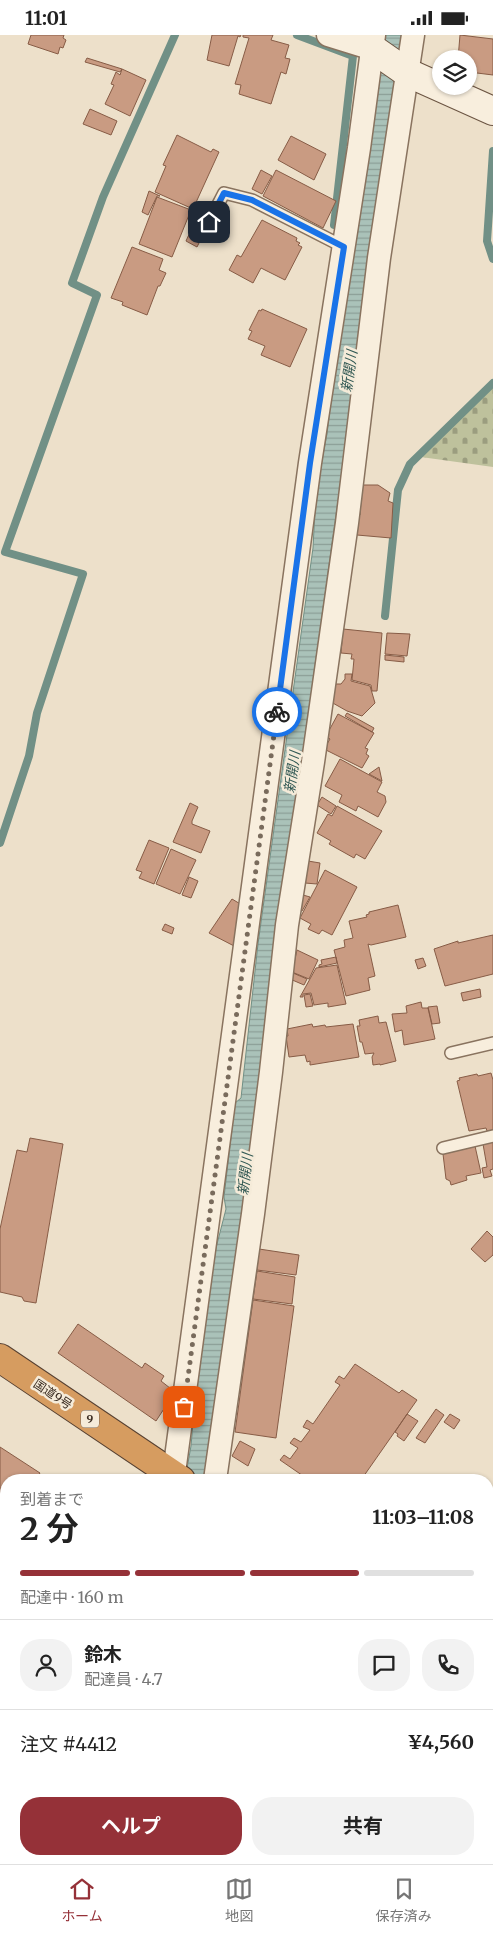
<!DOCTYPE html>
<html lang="ja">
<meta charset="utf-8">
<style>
:root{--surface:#fff;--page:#f2f2f2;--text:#222;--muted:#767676;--line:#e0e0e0;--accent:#953138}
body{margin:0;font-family:Merriweather,"Noto Sans JP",serif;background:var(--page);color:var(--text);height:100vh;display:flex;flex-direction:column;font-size:19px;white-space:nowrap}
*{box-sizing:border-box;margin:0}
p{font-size:16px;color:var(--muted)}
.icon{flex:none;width:28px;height:28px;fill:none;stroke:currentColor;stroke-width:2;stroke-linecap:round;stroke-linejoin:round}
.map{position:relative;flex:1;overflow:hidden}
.sheet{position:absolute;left:0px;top:1439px;width:494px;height:391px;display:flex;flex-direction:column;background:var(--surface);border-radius:20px 20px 0 0;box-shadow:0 1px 4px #0004}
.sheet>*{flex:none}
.fabs{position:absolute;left:432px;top:15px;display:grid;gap:10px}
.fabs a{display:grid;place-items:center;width:45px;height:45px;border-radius:50%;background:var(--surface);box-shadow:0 1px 4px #0004;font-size:25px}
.pin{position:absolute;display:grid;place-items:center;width:42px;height:42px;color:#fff;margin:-21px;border-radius:10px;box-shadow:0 2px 8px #0006}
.courier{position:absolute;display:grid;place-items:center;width:50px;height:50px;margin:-25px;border:4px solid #1a73e8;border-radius:50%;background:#fff;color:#222;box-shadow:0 1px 6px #0007}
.headline em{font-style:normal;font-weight:700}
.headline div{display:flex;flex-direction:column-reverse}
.headline{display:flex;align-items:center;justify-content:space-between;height:85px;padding:0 20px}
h1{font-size:32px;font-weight:700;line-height:38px}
.bar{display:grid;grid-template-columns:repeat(4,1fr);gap:8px 5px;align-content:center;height:60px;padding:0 20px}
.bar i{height:6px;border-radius:4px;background:var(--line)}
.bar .current{background:var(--accent)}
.bar p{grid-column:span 4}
.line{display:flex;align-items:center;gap:12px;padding:0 20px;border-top:1px solid var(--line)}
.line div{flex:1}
.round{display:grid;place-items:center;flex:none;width:52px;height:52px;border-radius:20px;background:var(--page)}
.primary-button{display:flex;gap:10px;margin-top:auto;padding:10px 20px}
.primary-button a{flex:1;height:58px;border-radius:20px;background:var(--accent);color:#fff;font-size:20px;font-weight:700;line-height:58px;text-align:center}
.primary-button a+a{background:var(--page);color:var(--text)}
.status{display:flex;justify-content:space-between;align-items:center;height:35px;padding:0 25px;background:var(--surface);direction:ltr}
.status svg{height:14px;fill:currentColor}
.menu{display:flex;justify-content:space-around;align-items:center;height:70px;border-top:1px solid var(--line);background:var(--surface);font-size:14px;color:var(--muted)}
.menu a{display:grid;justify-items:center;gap:2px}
.menu .current{color:var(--accent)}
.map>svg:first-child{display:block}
</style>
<div class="status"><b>11:01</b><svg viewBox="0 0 49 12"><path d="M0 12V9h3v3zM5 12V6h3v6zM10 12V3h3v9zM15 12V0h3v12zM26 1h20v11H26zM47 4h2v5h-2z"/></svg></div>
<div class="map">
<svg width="493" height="1829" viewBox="0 0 493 1829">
<defs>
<pattern id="cemetery-stones" width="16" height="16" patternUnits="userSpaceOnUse" patternTransform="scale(1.25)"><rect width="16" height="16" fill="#bec19c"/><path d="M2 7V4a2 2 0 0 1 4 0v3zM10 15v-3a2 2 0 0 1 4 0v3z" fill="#9b9d7f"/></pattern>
<pattern id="water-rules" width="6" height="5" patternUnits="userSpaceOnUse" patternTransform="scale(1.25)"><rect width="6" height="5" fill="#aac2b9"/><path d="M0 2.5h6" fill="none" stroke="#8b9e96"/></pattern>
</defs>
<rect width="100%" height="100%" fill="#ede0ca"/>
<path fill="url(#cemetery-stones)" d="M493,351v81l-72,-10z"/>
<path fill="url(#water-rules)" stroke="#719086" d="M385,0h18l-127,910 -15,113 3,17 -57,405h-22l6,-34 7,-80 18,-118 10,-39 -2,-12 11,-94 6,-5 17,-154 55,-396 3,-57 11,-57 10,-85z"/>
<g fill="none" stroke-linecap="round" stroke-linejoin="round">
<path stroke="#719086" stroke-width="8" d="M297,0l56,21 -19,169
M493,116l-6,90 6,18
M385,581l13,-126 12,-26 83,-81
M0,808l29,-87 8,-43 46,-139 -78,-22 92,-257 -25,-12 31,-86 72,-162"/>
<path stroke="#aac2b9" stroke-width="46" d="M0,1809l6,7"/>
</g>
<path fill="#c99b82" stroke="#875c46" d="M31,0h33l-1,3 3,2 -3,8 -3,-1 -2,7 -30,-10z
M212,0h29l-1,2 -2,-1 -9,30 -22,-6z
M243,0h30l-2,5 18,5 -4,13 5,1 -4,15 -5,-2 -10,32 -32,-10 2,-9 -6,-1 14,-46 -6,-1z
M460,0l33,4v36l-24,-3v-13h-11z
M87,23l35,11 -2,3 -35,-10z
M122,34l24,11 -16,36 -25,-12 9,-19 -3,-1 5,-12 4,3z
M90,74l27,12 -6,14 -28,-11z
M177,100l34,17 2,-3 6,3 -26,57 -38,-17 11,-26 -3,-1z
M291,101l35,18 -12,26 -36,-20z
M261,135l11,6 -10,18 -10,-5z
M276,135l60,31 -13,27 -60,-32z
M149,156l11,5h-3l-9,19 -6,-3z
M157,162l34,13 -19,47 -33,-13z
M196,184l12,6 -11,22 -11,-6z
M262,185l35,18 -1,3 4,2 -2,2 4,2 -17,33 -24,-12 -8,15 -24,-13 8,-15 4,2z
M132,212l31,12 -4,11 7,3 -6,13h-2l-11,29 -25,-10 1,-3 -12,-4z
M262,274l45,20 -17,38 -29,-12 4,-9 -17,-7 4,-8 -3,-1 10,-20 2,1z
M362,450h16l12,8 -2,8 5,2 -2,35 -34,-3 2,-21 1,1z
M343,594l39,4 -5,58h-5l-1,-6 -19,-5 2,-21h-3l1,-5 -11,-1z
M387,598l23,1 -3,22 -22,-2z
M385,620l19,2v5l-19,-2z
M345,639h7l-1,7 19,5 5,17 -13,13 -15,-5 -16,-9 4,-18h6l4,-5z
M347,678l27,15 -2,4 -27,-16z
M338,679l36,19 -9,15 3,1 -2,5 3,2 -7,12 -38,-19 6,-10 -4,-3z
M340,724l42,23 -5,10 8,4 1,6 -8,15 -20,-11 -2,5 -17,-9 3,-7 -17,-9z
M379,732l3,14 -13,-7z
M322,762l14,9 -5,8 -14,-9z
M190,768l8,4 -6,14v3l18,7 -9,22 -28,-11z
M337,771l45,25 -17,28 -9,-5 -2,4 -25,-14 2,-3 -14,-8 11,-19 4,2z
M149,805l20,8 -15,36 -15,-6 3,-6 -6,-2z
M171,814l25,11 -16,34 -24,-10z
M308,826l12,2 -3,21 -12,-1z
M325,835l32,17 -25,48 -10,-5 -3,4 -11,-5 3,-5 -11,-6z
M189,842l9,4 -7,17 -9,-3z
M303,860l7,2 -8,14h-1z
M232,864l10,6 -6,42 -27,-14z
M398,870l8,32 -35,8 -3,-1 7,32 -7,2 2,12 -24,6 -12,-46 11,-3 -1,-7 9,-2 -4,-17 18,-4 -1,-2 3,-1v-2z
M165,889l9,4 -2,6 -10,-4z
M493,900v39l-48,12 -11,-37 24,-8v2z
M297,915l21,10 -9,19 -17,-7z
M336,922l1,6 -18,4v-2l3,-1 -1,-4z
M423,923l3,8 -8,3 -3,-9z
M337,930l9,39 -18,3v-4l-14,2 -3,-12 -8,1v3h-3l16,-29z
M293,938l14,6 -3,6 -14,-6z
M480,954l1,8 -18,4 -2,-8z
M310,959l3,12 -7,1 -2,-12z
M421,967l1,6h6l7,31 -31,6 -2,-15 -7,2 -3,-18 15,-1 -1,-7z
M437,971l3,17 -8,1 -4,-17z
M378,981l1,7 7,-1 10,39 -16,4v-1l-7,1 -1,-8 2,-4 -9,1 -3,-12h-2l-3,-16h3l-1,-6z
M312,989l1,3 12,-2 1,2 27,-3 6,33 -49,8v-4l-3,1 -2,-7 -16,2 -3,-21h2l-1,-7z
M491,1038l2,7v50l-6,1 -1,-3 -17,3 -12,-50 3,-1 -1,-2 18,-4 1,2z
M30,1103l33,6 -27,159 -12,-2 -2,-4 -22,-5v-63l17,-79 10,2z
M493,1106v28l-3,1 2,6 -8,2 -2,-10 5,-1 -4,-23z
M475,1111l6,27 -15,3 1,4 -16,5 -1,-4 -4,-2 -3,-25z
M487,1196l6,6v18l-8,7 -14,-13z
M259,1214l40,6 -3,20 -39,-5z
M257,1236l38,6 -3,27 -39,-5z
M253,1265l41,6 -18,132 -41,-6z
M78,1289l64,44 3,-5 19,13 -3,5 14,11 -19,29 -98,-68z
M355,1329l44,29 3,-3 15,10 -56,80h-52l-29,-20 4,-5 6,4 8,-11 -8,-5 4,-5 7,4 9,-12 -7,-3 4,-7 6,4 27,-39 -5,-3 4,-6 5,3z
M436,1374l8,6 -19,28 -9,-5z
M407,1379l11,7 -14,20 -7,-5 1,-2 -3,-2z
M450,1379l10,6 -6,9 -10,-7z
M240,1406l15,8 -7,17 -16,-10z
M0,1412l40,26 -5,7h-29v42l-2,4 2,2v21l-6,-3z
M488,1548l5,4v9l-3,4 3,2 -5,9z
M82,1824h28l-1,5h-17l-2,-2 -3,2z
M188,1824h48l6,5h-58z"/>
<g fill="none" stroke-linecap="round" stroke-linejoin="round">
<defs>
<path id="lane" d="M209,187l15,-29 28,7 92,47
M451,1018l42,-10
M443,1113l50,-12"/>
<path id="street" d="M328,0l45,14
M173,1445l137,-1017 49,-315 15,-113
M215,1445l38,-266 18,-142 16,-147 26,-163 34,-239 32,-265 34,-223
M488,1501l5,-1
M0,1773l6,5
M54,1824l5,5
M123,1829l1,-5
M153,1829l1,-5"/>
<path id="secondary" d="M373,14l33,23 87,39"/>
<path id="highway" d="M0,1323l181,122
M488,1653l5,4"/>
</defs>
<use href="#lane" stroke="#89735f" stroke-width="14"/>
<use href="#street" stroke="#89735f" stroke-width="25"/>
<use href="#secondary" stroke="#6b5442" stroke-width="30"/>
<use href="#highway" stroke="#574132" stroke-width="30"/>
<use href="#lane" stroke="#f8eedd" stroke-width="11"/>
<use href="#street" stroke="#f8eedd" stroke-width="22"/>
<use href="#secondary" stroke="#f8eedd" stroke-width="28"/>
<use href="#highway" stroke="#d69c60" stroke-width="28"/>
</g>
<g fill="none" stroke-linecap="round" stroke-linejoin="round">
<path stroke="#796b5c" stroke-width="5" stroke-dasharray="0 9" d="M184,1372l93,-695"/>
<path stroke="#1a73e8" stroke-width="6" d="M209,187l15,-29 28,7 92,47 -34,216 -33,249"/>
</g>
<g text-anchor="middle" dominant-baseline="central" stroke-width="5" stroke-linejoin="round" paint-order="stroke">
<rect fill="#f5ebd9" stroke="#726558" stroke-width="1" x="81" y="1375.5" width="18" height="17" rx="4"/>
<g font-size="11" font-weight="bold" fill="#3a2c21">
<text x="90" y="1384">9</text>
</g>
<g font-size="12" fill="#3a2c21" stroke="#f5ebd9">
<text transform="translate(53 1359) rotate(34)">国道9号</text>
</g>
<g font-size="14" font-style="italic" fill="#325954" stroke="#f5ebd9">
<text transform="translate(349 336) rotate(-82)">新開川</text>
<text transform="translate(292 737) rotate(-82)">新開川</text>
<text transform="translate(245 1139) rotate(-83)">新開川</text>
</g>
</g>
</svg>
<div class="fabs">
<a><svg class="icon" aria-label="layers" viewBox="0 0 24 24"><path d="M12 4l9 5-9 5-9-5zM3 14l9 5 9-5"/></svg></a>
</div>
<div class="pin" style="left:184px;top:1372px;background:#ea580c"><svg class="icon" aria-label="bag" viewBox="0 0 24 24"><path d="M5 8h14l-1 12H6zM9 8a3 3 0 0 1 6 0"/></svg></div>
<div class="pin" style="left:209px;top:187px;background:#1f2937"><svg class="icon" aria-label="home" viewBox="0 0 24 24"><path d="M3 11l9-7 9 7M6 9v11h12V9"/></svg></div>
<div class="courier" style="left:277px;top:677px"><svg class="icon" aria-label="bike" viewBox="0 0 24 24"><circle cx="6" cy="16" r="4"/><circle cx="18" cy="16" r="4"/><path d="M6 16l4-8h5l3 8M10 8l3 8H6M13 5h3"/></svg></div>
<section class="sheet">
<div class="headline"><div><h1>2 分</h1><p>到着まで</p></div><em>11:03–11:08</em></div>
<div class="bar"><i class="current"></i><i class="current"></i><i class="current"></i><i></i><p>配達中 · 160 m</p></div>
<div class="line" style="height:90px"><a class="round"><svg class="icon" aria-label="person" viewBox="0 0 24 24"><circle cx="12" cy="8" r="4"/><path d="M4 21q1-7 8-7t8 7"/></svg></a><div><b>鈴木</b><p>配達員 · 4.7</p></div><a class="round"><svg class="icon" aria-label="chat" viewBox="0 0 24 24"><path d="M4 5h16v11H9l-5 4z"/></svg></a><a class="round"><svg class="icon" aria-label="phone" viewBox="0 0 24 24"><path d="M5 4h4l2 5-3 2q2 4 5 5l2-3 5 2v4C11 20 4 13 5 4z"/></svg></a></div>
<div class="line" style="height:65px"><div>注文 #4412</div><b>¥4,560</b></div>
<div class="primary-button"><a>ヘルプ</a><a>共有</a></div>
</section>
</div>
<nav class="menu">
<a class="current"><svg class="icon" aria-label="home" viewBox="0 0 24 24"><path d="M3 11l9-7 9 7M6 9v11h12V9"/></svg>ホーム</a>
<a><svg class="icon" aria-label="map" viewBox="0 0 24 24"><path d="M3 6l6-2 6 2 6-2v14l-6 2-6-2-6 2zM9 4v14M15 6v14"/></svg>地図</a>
<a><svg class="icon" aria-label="saved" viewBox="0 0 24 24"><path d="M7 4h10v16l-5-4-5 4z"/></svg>保存済み</a>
</nav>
